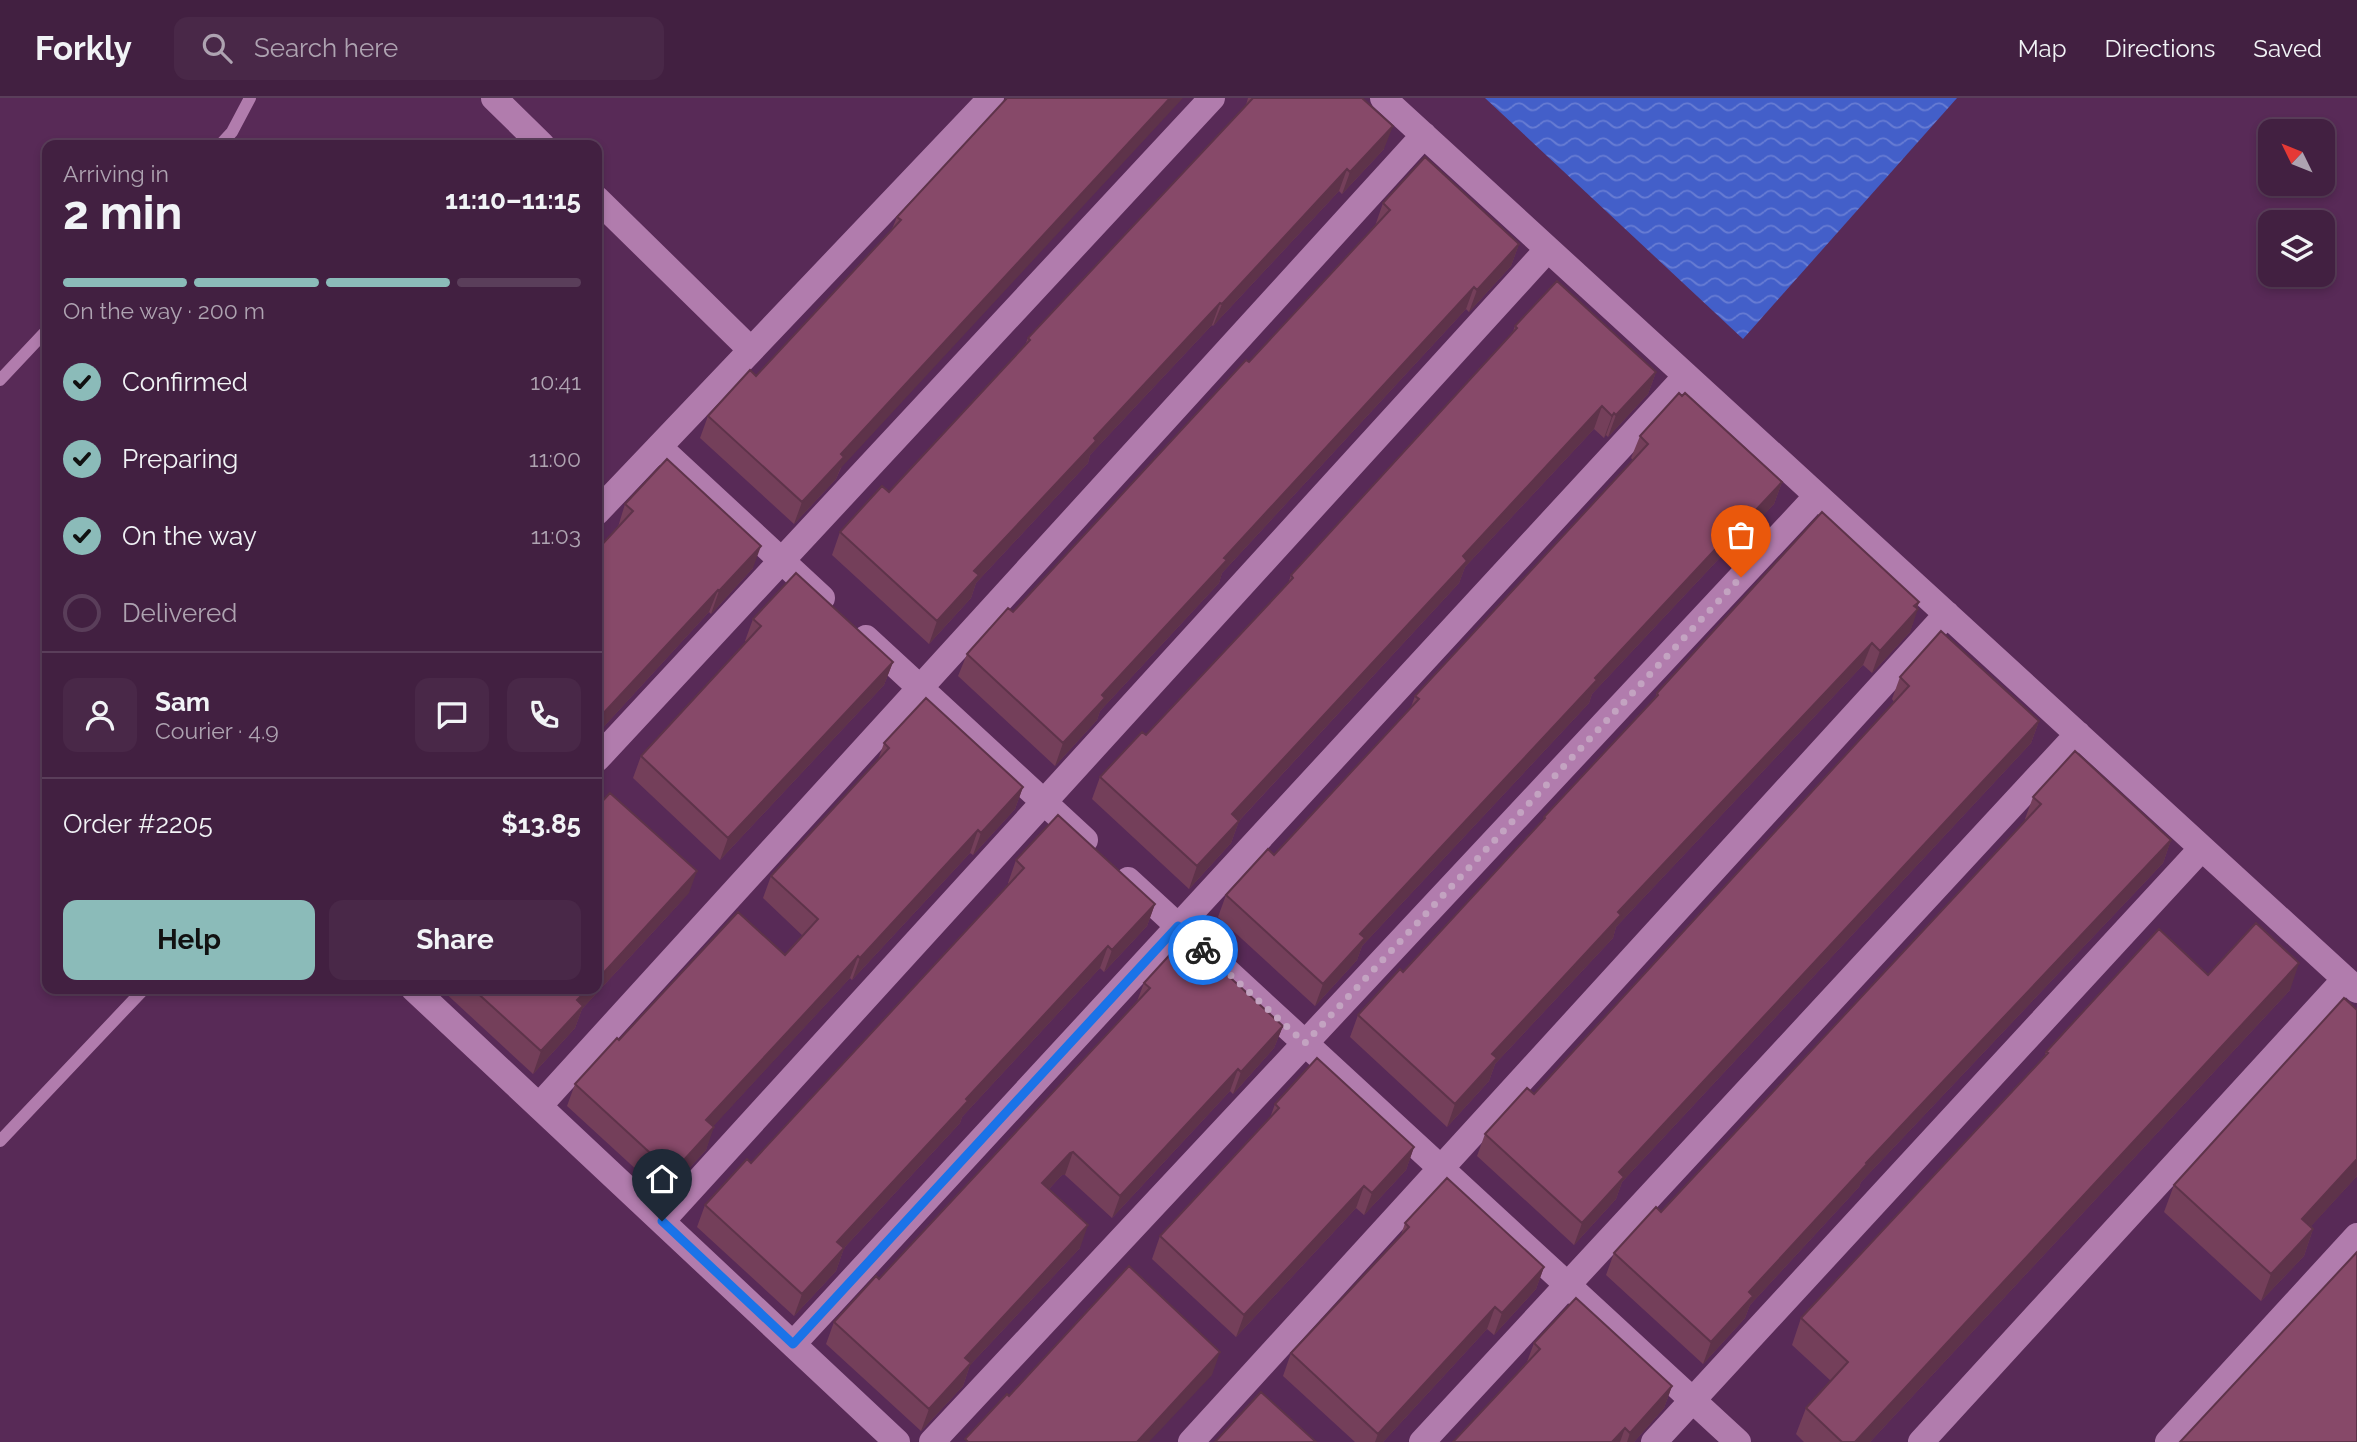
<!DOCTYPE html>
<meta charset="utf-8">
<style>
:root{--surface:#422041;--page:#492848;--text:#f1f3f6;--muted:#aea3b1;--line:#5a3e5a;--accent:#8bbbb9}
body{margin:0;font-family:Raleway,sans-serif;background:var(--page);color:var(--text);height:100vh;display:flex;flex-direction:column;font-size:26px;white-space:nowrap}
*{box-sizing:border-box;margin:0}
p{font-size:23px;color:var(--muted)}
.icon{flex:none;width:38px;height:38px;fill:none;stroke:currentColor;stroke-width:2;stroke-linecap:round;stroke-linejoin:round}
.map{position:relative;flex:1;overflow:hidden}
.panel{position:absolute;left:42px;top:42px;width:560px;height:854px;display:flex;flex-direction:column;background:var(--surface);border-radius:14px;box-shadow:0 4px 10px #0003,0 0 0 2px var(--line)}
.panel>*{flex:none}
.needle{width:46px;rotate:313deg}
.tools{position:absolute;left:2258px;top:21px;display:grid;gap:14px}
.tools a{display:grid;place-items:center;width:77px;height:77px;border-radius:14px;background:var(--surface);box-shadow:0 4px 10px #0003,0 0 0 2px var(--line);font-size:35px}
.pin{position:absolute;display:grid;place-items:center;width:60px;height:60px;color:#fff;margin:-72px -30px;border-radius:50% 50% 50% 0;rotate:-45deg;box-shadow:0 0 7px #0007}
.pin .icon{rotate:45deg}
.courier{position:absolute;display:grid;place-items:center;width:70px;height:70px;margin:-35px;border:5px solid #1a73e8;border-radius:50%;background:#fff;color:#222;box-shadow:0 2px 9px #0007}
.summary em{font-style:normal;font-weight:700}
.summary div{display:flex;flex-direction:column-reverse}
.summary{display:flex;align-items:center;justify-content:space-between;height:119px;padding:0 21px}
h1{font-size:46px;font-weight:700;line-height:52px}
.bar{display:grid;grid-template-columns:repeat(4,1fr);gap:10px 7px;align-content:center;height:84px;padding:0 21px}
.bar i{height:9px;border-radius:5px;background:var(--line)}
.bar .active{background:var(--accent)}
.bar p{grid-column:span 4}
.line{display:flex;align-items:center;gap:18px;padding:0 21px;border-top:2px solid var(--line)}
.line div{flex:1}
.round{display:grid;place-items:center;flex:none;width:74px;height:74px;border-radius:14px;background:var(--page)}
ol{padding:0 21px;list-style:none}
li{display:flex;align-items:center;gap:21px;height:77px}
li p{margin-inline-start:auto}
li .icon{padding:7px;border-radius:50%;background:var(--accent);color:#111;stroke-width:4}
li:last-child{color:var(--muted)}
li i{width:38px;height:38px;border:4px solid var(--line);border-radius:50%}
.cta{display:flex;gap:14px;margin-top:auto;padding:14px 21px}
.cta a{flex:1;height:80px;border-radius:14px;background:var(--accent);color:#111;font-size:28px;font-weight:700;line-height:80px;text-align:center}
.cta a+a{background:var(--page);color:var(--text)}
header{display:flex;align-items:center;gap:42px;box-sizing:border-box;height:98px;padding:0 35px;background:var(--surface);border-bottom:2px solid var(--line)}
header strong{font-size:33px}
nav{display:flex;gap:38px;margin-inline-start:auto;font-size:24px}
.search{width:490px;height:63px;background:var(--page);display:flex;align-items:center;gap:18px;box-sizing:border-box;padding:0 24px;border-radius:14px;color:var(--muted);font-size:26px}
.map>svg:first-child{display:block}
</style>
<header>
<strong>Forkly</strong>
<div class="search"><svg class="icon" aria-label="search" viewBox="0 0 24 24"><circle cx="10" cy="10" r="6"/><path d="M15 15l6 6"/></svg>Search here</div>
<nav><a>Map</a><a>Directions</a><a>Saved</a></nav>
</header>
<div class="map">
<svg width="2357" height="1344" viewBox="0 0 2357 1344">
<defs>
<pattern id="water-waves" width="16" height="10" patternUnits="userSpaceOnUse" patternTransform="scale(1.75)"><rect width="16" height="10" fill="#435fc9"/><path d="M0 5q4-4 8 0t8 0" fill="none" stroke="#687dd4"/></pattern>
</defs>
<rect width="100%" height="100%" fill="#582a57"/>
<path fill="url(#water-waves)" d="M1485,0h472l-214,241z"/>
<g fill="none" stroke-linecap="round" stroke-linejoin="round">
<path stroke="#b17cad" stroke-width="12" d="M220,47l12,-13 18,-34
M0,282l47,-50
M0,1043l144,-152"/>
<path stroke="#b17cad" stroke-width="26" d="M494,0l48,47
M1383,0l974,892
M597,101l154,151
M659,349l163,151
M597,414l394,-414
M866,540l219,202
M597,661l615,-661
M1128,782l610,562
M414,891l483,453
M539,1008l885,-971
M662,1123l886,-972
M793,1246l893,-968
M932,1344l885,-946
M1191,1344l756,-828
M1422,1344l656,-708
M1654,1344l548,-594
M1921,1344l424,-463
M2168,1344l189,-206"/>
</g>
<path fill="#743f5a" d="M1007,0l-171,381 -42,45 -94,-86 8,-22 48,-40 136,-147 5,-12z
M1248,0h114l22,51 -42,45 -3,-3 -126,135 -1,-1 -122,130 -2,8 -112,120 -5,15 -42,46 -97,-89 8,-23 49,-40 136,-147 3,-7 218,-233z
M1383,105l136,41 -8,22 -42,46 -3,-3 -244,264 -3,10 -119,128 -3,9 -42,46 -97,-90 9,-22 46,-42 236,-250 126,-136z
M1515,228l141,46 -8,22 -40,43 -2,-2 -2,3 -10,-9 -129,138 -6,16 -220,238 -8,22 -42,46 -97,-90 8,-22 46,-42 142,-151 3,-9 221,-241z
M1640,338l142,46 -8,22 -43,46 -2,-2 -137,146 -3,9 -227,243 -5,14 -42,46 -97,-89 8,-22 48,-40 137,-148 4,-11 218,-236 -2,-2z
M625,406l128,64 -42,46 -2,-2 -112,122v-184l21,-23z
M1919,504l-9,30 -38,41 -9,-8 -247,262 -3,11 -118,126 -6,17 -42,46 -97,-90 8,-22 45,-43 140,-151 1,-4 111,-119 2,-5z
M753,521l140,43 -9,23 -164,175 -87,-82 8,-22 106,-114 -2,-1z
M1900,579l139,44 -8,22 -409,439 -6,17 -42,46 -97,-89 8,-22 49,-40 360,-392 -2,-3z
M884,645l139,44 -8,22 -42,46 -3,-2 -118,127 -2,-2 -137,148 -7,24 -42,45 -97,-89 8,-22 44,-44 166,-85 18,-19 -40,-38 8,-22 107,-116z
M2033,699l138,43 -8,23 -302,319 -2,5 -109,118 -5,13 -42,46 -97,-89 8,-22 47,-41 365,-392 -1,-1z
M1016,762l139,44 -8,22 -43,46 -4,-4 -138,149 -2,6 -116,125 -8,23 -42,45 -97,-89 8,-22 46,-42 258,-279 -1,-1z
M689,795l-107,116 -7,19 -42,46 -92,-85h156z
M2208,877l82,15 -420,452h-66l-8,-8 10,-26 25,-27 -39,-36 9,-27 243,-260 2,-6z
M1144,885l139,43 -9,22 -41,46 -3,-3 -118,127 -47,-43h-3l-13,14 31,59 -110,117 -7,21 -42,45 -95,-87 8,-22 45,-43 257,-275z
M2357,912v166l-46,50 2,3 -9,27 -43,45 -97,-89 10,-27z
M1275,1006l139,43 -8,23 -42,45 -8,-7 -120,129 -84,-78 8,-23 110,-118z
M1405,1125l139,44 -8,22 -42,46 -7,-6 -104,113h-28l-72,-66 8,-23 110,-118z
M1534,1245l138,43 -8,22 -30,34h-181l74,-80z"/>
<path fill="#5e334a" d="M1170,0h13l-343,371 -4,10 -42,45 8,-22 39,-48z
M1393,28l-9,23 -42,45 8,-22z
M1347,71l-8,22 -126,135 9,-22z
M1519,146l-8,22 -42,46 8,-22z
M1474,189l-8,22 -244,264 -3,10 -119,128 -3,9 -42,46 8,-23 39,-48 122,-137z
M1220,205l-8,22 -122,130 -2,8 -112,120 -5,15 -42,46 8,-23 37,-50 120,-133z
M1656,274l-8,22 -40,43 8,-22z
M1602,308l-8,23 -129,138 -6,16 -235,254 8,-23 231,-258z
M1614,315l-8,22 -2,3 8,-22z
M1782,384l-8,22 -43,46 8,-22z
M1737,428l-8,22 -137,146 -3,9 -227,243 -5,14 -42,46 8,-22 37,-50 235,-256z
M761,448l-8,22 -42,46 8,-23z
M718,492l-9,22 -112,122v-11l2,-5z
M1919,504l-4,11 3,-4 -8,23 -38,41 8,-22z
M1872,545l-9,22 -247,262 -3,11 -118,126 -6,17 -42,46 8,-23 37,-50 126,-142z
M893,564l-9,23 -164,175 8,-22z
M2039,623l-8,22 -409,439 -6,17 -42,46 8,-22 37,-51z
M1023,689l-8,22 -42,46 8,-22z
M1239,723l-8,22 -42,46 8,-23z
M978,732l-8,23 -118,127 8,-22z
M2171,742l-8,23 -302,319 -2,5 -109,118 -5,13 -42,46 8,-22 38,-50 117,-129z
M697,773l-8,22 -107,116 -7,19 -42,46 8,-23 36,-51 11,-11h9v-9z
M1155,806l-8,22 -43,46 8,-22z
M1108,848l-8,22 -138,149 -2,6 -116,125 -8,23 -42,45 8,-22 35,-52 129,-143z
M858,858l-8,22 -152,165 8,-23z
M2299,865l-9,27 -420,452h-15z
M1283,928l-9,22 -41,46 8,-22z
M1238,971l-8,22 -118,127 8,-22z
M714,1029l-8,23 -42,45 8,-22z
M1414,1049l-8,23 -42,45 8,-22z
M1073,1054l-8,23h-3l-28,30 8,-22 28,-30z
M2357,1061v17l-64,70 9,-27z
M1364,1088l-8,22 -120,129 8,-22z
M1088,1127l-8,23 -110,117 -7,21 -42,45 8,-22 36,-51z
M2313,1131l-9,27 -43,45 10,-27z
M1544,1169l-8,22 -42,46 8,-22z
M1495,1209l-8,22 -104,113h-8l3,-8z
M1220,1254l-8,23 -63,67h-12z
M1672,1288l-8,22 -30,34h-7l3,-9z
M1625,1330l-5,14h-8z"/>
<path fill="#874969" stroke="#5e334a" stroke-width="2" d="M1007,0h163l-329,356 3,3 -42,45 -94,-86 42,-46 6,6 145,-156 -4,-3z
M1253,0h109l31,28 -43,46 -3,-3 -125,135 -2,-1 -126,135 2,3 -122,130 5,4 -42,46 -97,-89 42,-46 7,6 141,-152 -2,-2z
M1425,59l94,87 -42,46 -3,-3 -250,271 3,2 -125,135 3,3 -42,45 -96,-89 41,-46 5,4 233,-252 3,2 141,-152 -7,-7z
M1557,183l99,91 -40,43 -2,-2 -2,3 -10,-10 -139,150 4,5 -235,253 7,7 -42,45 -97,-89 42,-45 4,3 147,-157 -2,-3 226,-247 -2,-2z
M1679,295l3,3 3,-3 97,89 -43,46 -2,-2 -142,152 2,2 -237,254 5,4 -42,46 -97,-89 42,-46 6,6 145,-156 -4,-3 233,-252 -8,-8z
M667,361l94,87 -42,45 -1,-1 -119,128 -2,-2v-166l36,-39 -8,-7z
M1822,414l97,90 -5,4 4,3 -38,42 -8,-8 -254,269 3,3 -129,139 5,4 -42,46 -97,-89 42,-46 3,3 142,-154 -1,-1 114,-122 -1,-2z
M796,475l97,89 -165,176 -87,-82 120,-130 -8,-7z
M1941,533l98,90 -420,451 5,5 -42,46 -97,-89 42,-46 7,6 375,-408 -9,-9z
M926,600l97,89 -42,46 -3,-3 -118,128 -2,-2 -152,164 8,7 -42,46 -97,-89 42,-46 2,2 119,-128 47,43 33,-36 -47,-43 118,-128 -5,-5z
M2075,653l96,89 -305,323 1,1 -118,128 4,4 -42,46 -97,-89 42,-46 5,5 380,-408 -8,-7z
M610,695l87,78 -100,109v-173z
M1058,717l97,89 -43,46 -4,-4 -142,153 2,2 -131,141 7,6 -42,46 -97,-89 42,-46 4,4 273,-295 -8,-8z
M2256,825l43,40 -444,479h-13l-36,-34 42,-46 -47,-44 247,-265 -2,-1 113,-123 49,46z
M1186,839l97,89 -42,46 -3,-3 -118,127 -47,-44 -3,1 -28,30 46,42 -123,133 6,5 -42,46 -95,-87 42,-46 3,3 271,-291 -6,-5z
M473,891h115l-11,11 6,6 -42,45z
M2344,900l13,12v149l-55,60 11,10 -42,45 -97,-89z
M1317,960l97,89 -42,46 -8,-7 -120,129 -84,-79 119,-128 -4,-4z
M1447,1080l97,89 -42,46 -7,-6 -117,127 -87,-81 118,-126 -4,-4z
M2357,1154v190h-177z
M1129,1168l91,86 -83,90h-169l-3,-3 42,-45 2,2z
M1576,1200l96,88 -42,47 -5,-5 -13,14h-159l87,-93 -6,-6z
M1261,1294l55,50h-101z"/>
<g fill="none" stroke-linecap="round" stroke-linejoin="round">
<path stroke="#c3a3c1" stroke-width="7" stroke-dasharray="0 12.6" d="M1203,852l102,93 436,-466"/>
<path stroke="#1a73e8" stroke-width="9" d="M662,1123l131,123 385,-418 25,24"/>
</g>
</svg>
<div class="tools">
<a><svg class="needle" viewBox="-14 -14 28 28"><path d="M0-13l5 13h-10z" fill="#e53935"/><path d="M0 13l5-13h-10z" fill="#aea3b1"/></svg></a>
<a><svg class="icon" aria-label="layers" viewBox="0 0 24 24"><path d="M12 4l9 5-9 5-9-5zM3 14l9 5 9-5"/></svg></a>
</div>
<div class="pin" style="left:1741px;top:479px;background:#ea580c"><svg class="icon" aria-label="bag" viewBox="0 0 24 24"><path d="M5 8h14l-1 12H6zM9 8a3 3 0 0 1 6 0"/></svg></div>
<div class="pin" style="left:662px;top:1123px;background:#1f2937"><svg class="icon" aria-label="home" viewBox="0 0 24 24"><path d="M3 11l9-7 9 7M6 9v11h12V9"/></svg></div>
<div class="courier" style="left:1203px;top:852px"><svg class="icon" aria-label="bike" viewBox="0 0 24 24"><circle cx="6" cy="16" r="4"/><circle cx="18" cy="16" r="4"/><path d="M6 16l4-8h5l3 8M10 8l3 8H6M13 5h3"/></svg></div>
<section class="panel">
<div class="summary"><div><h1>2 min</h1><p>Arriving in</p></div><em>11:10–11:15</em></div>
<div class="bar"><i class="active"></i><i class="active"></i><i class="active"></i><i></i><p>On the way · 200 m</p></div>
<ol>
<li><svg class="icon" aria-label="check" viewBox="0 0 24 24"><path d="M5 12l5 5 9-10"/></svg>Confirmed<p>10:41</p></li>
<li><svg class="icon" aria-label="check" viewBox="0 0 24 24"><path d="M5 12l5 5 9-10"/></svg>Preparing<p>11:00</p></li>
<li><svg class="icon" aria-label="check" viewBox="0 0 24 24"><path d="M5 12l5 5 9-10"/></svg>On the way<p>11:03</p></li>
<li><i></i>Delivered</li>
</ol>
<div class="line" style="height:126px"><a class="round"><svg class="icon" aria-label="person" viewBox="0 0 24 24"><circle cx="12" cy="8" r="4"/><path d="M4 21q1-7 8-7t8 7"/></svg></a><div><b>Sam</b><p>Courier · 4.9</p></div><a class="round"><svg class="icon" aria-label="chat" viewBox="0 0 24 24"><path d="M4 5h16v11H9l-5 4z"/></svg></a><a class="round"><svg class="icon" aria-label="phone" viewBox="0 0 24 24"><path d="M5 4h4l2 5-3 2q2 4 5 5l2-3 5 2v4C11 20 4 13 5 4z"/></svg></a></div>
<div class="line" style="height:91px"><div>Order #2205</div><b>$13.85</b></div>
<div class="cta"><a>Help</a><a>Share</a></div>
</section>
</div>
